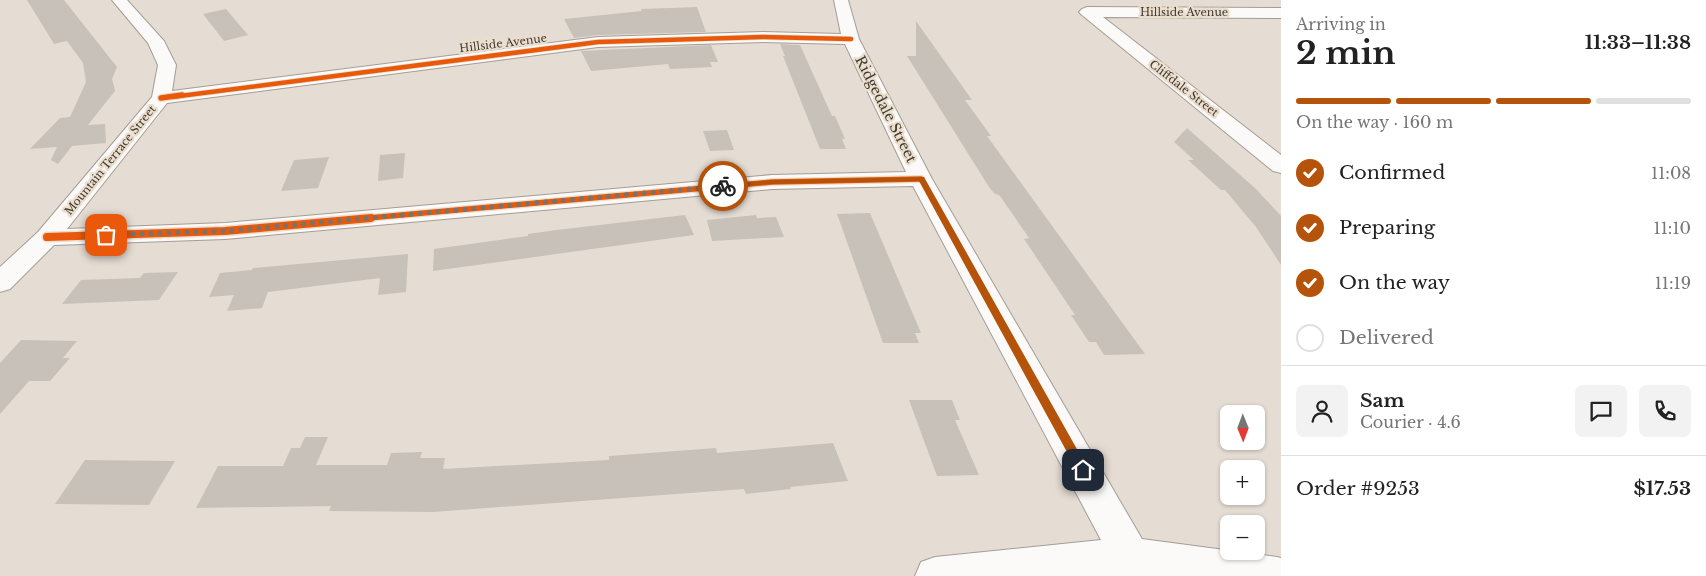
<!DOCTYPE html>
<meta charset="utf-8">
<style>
:root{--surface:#fff;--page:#f2f2f2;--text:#222;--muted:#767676;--line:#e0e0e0;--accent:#b45309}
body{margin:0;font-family:"Libre Baskerville",serif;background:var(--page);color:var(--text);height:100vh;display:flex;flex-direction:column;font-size:19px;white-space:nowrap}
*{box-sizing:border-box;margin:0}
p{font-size:16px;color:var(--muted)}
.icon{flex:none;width:28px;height:28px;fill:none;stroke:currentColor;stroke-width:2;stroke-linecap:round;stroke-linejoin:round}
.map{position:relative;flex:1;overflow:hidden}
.panel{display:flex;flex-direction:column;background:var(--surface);width:425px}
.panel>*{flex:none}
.needle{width:32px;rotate:179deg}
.buttons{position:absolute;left:1220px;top:405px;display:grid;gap:10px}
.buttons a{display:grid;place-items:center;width:45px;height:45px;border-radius:8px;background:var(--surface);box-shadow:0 1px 4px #0004;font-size:25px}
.pin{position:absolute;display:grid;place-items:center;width:42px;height:42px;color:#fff;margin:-21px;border-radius:10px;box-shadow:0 2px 8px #0006}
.courier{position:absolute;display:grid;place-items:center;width:50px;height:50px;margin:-25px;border:4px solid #b45309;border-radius:50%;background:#fff;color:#222;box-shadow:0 1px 6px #0007}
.overview em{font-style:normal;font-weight:700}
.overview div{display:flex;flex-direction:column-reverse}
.overview{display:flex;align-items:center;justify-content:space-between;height:85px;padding:0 15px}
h1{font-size:32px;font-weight:700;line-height:38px}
.bar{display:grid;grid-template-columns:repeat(4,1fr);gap:8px 5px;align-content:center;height:60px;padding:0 15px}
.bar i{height:6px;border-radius:4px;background:var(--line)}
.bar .on{background:var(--accent)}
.bar p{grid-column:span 4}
.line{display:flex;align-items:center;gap:12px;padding:0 15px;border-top:1px solid var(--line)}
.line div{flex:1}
.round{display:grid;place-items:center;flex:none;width:52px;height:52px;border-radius:8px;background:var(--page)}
ol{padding:0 15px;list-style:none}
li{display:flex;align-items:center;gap:15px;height:55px}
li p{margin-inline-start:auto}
li .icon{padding:5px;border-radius:50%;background:var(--accent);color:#fff;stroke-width:4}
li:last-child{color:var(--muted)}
li i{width:28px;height:28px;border:2px solid var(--line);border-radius:50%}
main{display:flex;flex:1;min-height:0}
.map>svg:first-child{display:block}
</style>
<main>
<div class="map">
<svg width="1281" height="576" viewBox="0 0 1281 576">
<rect width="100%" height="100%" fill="#e5ddd4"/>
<path fill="#c7c1ba" d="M27,0h37l53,67 -5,12 3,12 -27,34 17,-1 1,19 -34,3 -14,18 -7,-4 6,-13 -27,2 30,-31 10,-1 16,-35 -3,-19 -16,-22 -13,3z
M697,7l9,25 -108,3 -24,3 -10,-19 78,-8 -1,-2z
M226,9l22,26 -24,6 -21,-27z
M916,21l56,79h-7l26,36h-4l158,218 -41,1 -8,-13h-7l-18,-27h4l-51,-76 5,-1 -29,-42 -6,-3 -5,-6 -82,-131h9z
M780,44l20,1 32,71h3l10,23h-3l4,10h-26l-37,-93h2z
M711,45l7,17h-8l2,5 -42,2 -2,-5 -77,7 -10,-20z
M1187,128l69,61 25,27v49l-25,-38 -31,-37h-4l-33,-30h6l-20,-18z
M727,130l7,20 -24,1 -7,-20z
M405,153l-2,25 -25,3 2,-26z
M329,157l-11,31 -37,3 13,-31z
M870,213l51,120h-6l4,10h-36l-46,-129z
M685,215l9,20 -261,36 1,-22 94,-13v-2l28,-4z
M756,215l1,3 19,-1 8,20 -72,4 -5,-21z
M408,254l-2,38 -28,3 2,-17 -112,14 -6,16 -35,3 7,-16 -25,2 11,-24 32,-3 1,-2z
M178,272l-19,28 -97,4 19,-24 59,-2 4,-5z
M21,340l56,1 -14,17h7l-20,23h-21l-29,33v-51z
M909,400h43l8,20h-5l24,55 -42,1z
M305,437h23l-12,28h71l4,-12 31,-1 -2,6h25l-2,11 166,-9v-4l107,-8 1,5 116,-10 15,38 -58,6 1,2 -45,5 -2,-5 -311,23 -104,-1 2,-5 -135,2 22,-42h65l8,-18h9z
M85,460l90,1 -26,44 -94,-1z"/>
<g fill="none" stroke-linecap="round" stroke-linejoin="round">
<defs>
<path id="minor" d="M112,0h15l37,41 12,24 -4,26 426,-54 165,-5 78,2 -7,-34h14l11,39 73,140 210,360 135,18 4,1v18h-366l6,-14 14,-5 166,-17 -188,-354 -141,3 -547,50 -171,6 -44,44 -10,3v-25l38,-35 114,-135 6,-32 -10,-22zM763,42l82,2 61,128 -134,3 -547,48 -158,6 100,-126 431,-56z
M1087,7l194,1v10l-178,-1 178,138v18l-8,-2 -191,-156 -3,-3 3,-3z"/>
</defs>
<use href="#minor" stroke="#a39d96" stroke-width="2"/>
<use href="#minor" fill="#fbfaf9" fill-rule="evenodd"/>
<defs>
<path id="cycleway-far2" d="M172,97l426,-55 165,-5 88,2"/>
<path id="cycleway-far1" d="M161,98l21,-3
M357,219l415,-37 149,-3"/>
<path id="cycleway" d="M47,237l178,-6 146,-13"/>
</defs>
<use href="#cycleway-far2" stroke="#ecdecd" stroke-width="6"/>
<use href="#cycleway-far1" stroke="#ecdecd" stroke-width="8"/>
<use href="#cycleway" stroke="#ecdecd" stroke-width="11"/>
<use href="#cycleway-far2" stroke="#e8590c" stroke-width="4.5"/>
<use href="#cycleway-far1" stroke="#e8590c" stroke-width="5.5"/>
<use href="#cycleway" stroke="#e8590c" stroke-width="8"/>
</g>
<path fill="#b45309" d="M924,177l163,290 1,3 -1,4h-8l-160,-293 -147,3 -49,4 -4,-2 4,-2 49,-4z"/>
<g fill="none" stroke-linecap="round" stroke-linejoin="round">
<path stroke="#79736b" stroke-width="5" stroke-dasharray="0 9" d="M106,235l119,-4 498,-45"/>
</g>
<g text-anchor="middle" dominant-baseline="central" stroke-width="4.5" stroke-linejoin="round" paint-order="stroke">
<g font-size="11" fill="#3f3a33" stroke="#ecdecd">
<text x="1184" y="12">Hillside Avenue</text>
<text transform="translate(503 43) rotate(-7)">Hillside Avenue</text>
<text transform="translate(1184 88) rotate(38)">Cliffdale Street</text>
<text transform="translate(110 160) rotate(-51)">Mountain Terrace Street</text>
</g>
<g font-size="14" fill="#3f3a33" stroke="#ecdecd">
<text transform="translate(886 109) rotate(63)">Ridgedale Street</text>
</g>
</g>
</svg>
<div class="buttons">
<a><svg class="needle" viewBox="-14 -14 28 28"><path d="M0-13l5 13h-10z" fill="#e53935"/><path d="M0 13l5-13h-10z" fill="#767676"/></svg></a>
<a>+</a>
<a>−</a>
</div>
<div class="pin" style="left:106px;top:235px;background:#ea580c"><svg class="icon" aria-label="bag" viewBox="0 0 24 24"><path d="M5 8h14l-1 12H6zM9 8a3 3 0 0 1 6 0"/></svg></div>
<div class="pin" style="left:1083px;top:470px;background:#1f2937"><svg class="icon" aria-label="home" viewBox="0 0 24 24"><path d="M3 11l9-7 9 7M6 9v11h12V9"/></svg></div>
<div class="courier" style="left:723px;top:186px"><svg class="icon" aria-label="bike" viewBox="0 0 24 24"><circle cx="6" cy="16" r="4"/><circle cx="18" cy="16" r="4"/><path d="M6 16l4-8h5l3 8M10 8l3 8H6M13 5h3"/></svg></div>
</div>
<section class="panel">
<div class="overview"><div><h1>2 min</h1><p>Arriving in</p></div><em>11:33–11:38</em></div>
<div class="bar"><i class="on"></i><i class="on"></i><i class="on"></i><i></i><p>On the way · 160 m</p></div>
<ol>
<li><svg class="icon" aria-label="check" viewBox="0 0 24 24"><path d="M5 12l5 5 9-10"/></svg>Confirmed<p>11:08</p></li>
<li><svg class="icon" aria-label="check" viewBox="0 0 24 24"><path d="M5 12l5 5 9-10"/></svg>Preparing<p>11:10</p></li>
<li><svg class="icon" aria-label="check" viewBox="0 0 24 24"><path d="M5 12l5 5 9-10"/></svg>On the way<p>11:19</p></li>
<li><i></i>Delivered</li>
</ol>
<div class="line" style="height:90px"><a class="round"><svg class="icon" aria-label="person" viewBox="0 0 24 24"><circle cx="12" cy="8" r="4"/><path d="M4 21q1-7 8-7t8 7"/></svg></a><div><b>Sam</b><p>Courier · 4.6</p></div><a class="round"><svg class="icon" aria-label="chat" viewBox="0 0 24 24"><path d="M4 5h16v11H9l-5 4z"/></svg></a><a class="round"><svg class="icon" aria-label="phone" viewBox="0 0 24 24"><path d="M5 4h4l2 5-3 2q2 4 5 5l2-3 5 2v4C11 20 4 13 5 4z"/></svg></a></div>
<div class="line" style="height:65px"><div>Order #9253</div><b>$17.53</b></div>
</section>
</main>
